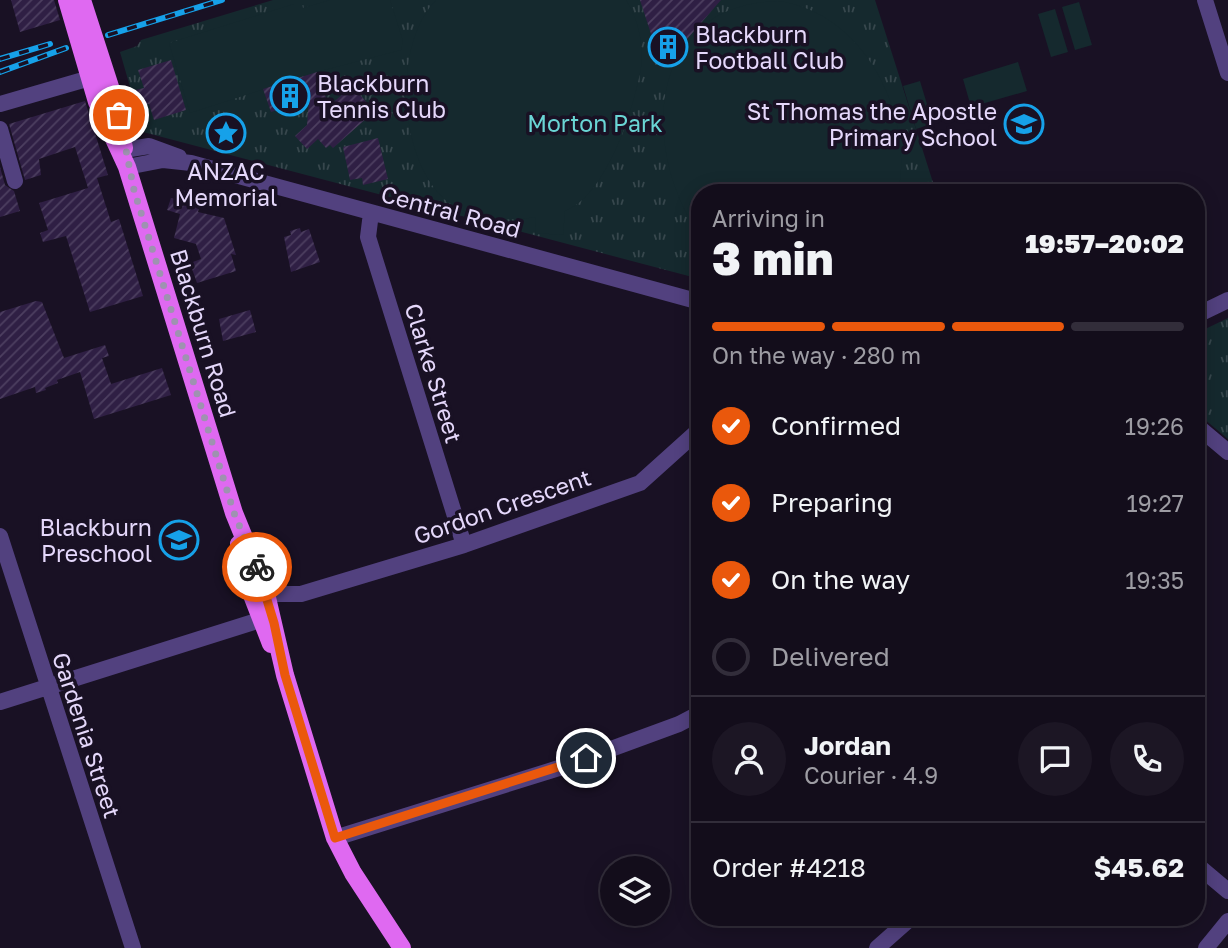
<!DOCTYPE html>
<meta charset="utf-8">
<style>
:root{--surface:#130d1b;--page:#1c1624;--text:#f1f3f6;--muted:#9d9ca3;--line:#322d3a;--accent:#ea580c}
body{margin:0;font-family:"Golos Text",sans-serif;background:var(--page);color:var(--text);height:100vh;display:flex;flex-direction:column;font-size:26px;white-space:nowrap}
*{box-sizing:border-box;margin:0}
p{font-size:23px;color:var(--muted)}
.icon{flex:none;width:38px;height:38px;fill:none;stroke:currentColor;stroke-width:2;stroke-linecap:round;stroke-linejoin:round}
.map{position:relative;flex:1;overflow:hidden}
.sheet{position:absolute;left:691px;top:184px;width:514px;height:742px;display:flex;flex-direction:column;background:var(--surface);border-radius:28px;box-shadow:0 4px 18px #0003,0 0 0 2px var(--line)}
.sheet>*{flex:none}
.fabs{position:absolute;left:600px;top:856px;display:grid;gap:14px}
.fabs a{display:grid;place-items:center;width:70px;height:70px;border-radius:50%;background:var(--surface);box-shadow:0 4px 18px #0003,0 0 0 2px var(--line);font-size:35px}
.pin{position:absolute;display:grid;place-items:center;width:60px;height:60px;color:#fff;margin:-30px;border:4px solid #fff;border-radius:50%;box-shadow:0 2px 7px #0007}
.courier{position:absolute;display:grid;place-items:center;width:70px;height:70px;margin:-35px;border:5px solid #ea580c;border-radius:50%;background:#fff;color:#222;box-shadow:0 2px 9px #0007}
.headline em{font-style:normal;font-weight:800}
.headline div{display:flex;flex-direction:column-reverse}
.headline{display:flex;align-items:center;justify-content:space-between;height:119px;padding:0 21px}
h1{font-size:46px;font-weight:800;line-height:52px}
.bar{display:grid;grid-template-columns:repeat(4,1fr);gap:10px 7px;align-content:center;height:84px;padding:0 21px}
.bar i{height:9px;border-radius:5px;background:var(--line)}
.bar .selected{background:var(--accent)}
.bar p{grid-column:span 4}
.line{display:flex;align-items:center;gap:18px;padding:0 21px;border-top:2px solid var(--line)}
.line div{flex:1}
.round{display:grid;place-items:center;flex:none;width:74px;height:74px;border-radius:37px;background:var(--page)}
ol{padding:0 21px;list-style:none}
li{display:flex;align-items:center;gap:21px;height:77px}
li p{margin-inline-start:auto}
li .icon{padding:7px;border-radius:50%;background:var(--accent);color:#fff;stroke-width:4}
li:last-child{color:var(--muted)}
li i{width:38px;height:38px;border:4px solid var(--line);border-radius:50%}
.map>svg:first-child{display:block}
</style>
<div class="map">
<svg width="1228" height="948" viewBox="0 0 1228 948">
<defs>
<pattern id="park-tufts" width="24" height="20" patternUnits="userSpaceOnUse" patternTransform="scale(1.75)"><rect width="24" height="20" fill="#15292e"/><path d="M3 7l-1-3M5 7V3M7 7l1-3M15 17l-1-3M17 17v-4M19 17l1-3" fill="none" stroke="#37474d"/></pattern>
<pattern id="building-hatch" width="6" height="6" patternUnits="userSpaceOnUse" patternTransform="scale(1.75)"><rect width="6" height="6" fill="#2f1f44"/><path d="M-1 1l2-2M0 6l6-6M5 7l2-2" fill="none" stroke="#4d3f60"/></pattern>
</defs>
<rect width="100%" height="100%" fill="#191124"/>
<path fill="url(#park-tufts)" d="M273,0h602l61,192h-236v87l-557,-147 -23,-80 17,-6 4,-6z
M1228,318v121l-31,-26v-80z"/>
<path fill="#15292e" d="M330,0h60l13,41 -2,9 -84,22 -127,41 -21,-70 125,-39h8l1,4z
M436,0h190c13,20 19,49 14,73 -8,41 -34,122 -75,138l-2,24 -28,-2 1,-16c-28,5 -64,3 -88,-15 -50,-40 -56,-157 -12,-202z
M778,1c85,11 137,112 120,191h-198v43c-61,-86 -53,-231 78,-234z
M1079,2l13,43 -17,5 -13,-43z
M1055,9l13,43 -17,5 -13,-43z
M1018,62l9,29 -56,16 -8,-28z
M920,81l13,43 -17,5 -13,-43z"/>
<path fill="url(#building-hatch)" d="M11,0h43l6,20 -40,12z
M640,0h81l-59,68z
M171,60l15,50 -32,10 -5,-16 -9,3 -5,-17 9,-2 -6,-18z
M317,72l12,34 23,-20 18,20 -6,6 4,5 -35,31 -3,-3 -4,3 -8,-9 -11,10 -12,-13 12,-11 2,-25 -38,12 -8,-23z
M85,101l23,74 -11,3 14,44 8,-3 24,77 -53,16 -24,-76 -23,6 -3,-9 8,-3 -9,-27 49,-15 -13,-41 -36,12 2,16 -16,5 -16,-56z
M378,138l10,41 -25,6 -1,-7 -12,2 -7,-33z
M0,167l5,18 9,6 6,20 -20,6z
M179,189l23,7 -4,16 26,6 12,37 -5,-1 5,17 -39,12 -7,-20 11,-4 -5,-15 -22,-6 6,-24 -13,-4 4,-12 6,1z
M300,228l1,4 8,-3 11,33 -29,10 -7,-35 7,-2 -1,-4z
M36,301l6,1 22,56 41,-13 4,11 -7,2 9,26 51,-16 9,27 -77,24 -14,-47 -23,8 1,3 -13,5 1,2 -10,3 -1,-6 -35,12v-87z
M250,310l6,22 -33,9 -4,-22z"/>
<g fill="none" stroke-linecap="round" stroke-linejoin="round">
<path stroke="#52417f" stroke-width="16" d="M1205,0l23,73
M0,104l90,-26
M0,129l15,52
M124,150l25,-4 30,11
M127,167l36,-7 28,3 509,139
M371,213l-3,24 96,308
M1197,315l31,-15
M1197,426l31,26
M0,536l133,412
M265,589l10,5h26l163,-49 176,-62 60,-54
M0,702l260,-82
M335,838l227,-71 117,-43 21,-11
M1197,865l31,26
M877,948l35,-31
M1206,948l22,-27"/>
<path stroke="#df69f1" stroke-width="18" d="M67,0l30,102 30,65 107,346 31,76 20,86 50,163 18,35 49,75
M82,0l32,99 10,49
M239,544l11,46 21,54"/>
<defs>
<path id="rail" d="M108,35l114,-35
M0,59l50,-15
M0,72l66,-24"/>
</defs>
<use href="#rail" stroke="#16a1e9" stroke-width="6"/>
<use href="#rail" stroke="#191124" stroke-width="3.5" stroke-dasharray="10" stroke-linecap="butt"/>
</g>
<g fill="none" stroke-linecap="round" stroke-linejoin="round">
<path stroke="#9e92b0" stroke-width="7" stroke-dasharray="0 12.6" d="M119,115l15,75 100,323 23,54"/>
<path stroke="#ea580c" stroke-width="9" d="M257,567l17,56 11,52 50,163 251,-80"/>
</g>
<defs>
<symbol id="building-ring" viewBox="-11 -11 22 22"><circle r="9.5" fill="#191124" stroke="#16a1e9" stroke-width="1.5"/><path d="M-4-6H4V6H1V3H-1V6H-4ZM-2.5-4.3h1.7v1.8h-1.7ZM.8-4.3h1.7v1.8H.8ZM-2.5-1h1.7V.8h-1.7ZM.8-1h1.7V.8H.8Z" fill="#16a1e9"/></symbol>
<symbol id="school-ring" viewBox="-11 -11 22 22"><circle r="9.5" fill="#191124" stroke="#16a1e9" stroke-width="1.5"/><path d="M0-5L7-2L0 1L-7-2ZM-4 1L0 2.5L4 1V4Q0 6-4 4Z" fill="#16a1e9"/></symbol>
<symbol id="sight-ring" viewBox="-11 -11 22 22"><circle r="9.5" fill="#191124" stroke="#16a1e9" stroke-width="1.5"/><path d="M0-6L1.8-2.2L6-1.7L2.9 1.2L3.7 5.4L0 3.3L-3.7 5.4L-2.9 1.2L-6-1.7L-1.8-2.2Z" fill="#16a1e9"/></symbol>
</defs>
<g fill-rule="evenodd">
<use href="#building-ring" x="646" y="25" width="44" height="44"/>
<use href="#building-ring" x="268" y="74" width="44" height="44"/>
<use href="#school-ring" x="1002" y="102" width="44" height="44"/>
<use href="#sight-ring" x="204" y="111" width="44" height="44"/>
<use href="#school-ring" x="157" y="518" width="44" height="44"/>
</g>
<g text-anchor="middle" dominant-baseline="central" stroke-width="7" stroke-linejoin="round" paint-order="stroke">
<g font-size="23" fill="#e5d8fb" stroke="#191124" text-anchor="start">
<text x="695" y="34">Blackburn<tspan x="695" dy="26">Football Club</tspan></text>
<text x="317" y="83">Blackburn<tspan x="317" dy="26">Tennis Club</tspan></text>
<text x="997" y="111" text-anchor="end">St Thomas the Apostle<tspan x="997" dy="26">Primary School</tspan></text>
<text x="226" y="171" text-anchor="middle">ANZAC<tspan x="226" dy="26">Memorial</tspan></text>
<text x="152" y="527" text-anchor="end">Blackburn<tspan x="152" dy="26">Preschool</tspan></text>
</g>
<g font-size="23" fill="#6ad5d4" stroke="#191124">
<text x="595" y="123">Morton Park</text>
</g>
<g font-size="23" fill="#e5d8fb" stroke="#191124">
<text transform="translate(451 211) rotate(15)">Central Road</text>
<text transform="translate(204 333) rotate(73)">Blackburn Road</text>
<text transform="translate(434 373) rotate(73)">Clarke Street</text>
<text transform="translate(502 506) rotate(-19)">Gordon Crescent</text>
<text transform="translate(87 735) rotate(72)">Gardenia Street</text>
</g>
</g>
</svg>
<div class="fabs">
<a><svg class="icon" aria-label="layers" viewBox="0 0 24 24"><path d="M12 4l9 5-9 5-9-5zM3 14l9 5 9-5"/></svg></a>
</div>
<div class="pin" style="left:119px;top:115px;background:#ea580c"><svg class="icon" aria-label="bag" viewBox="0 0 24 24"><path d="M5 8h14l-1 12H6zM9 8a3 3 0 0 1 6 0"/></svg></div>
<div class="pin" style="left:586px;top:758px;background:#1f2937"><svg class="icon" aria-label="home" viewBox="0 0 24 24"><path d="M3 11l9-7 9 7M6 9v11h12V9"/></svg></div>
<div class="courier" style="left:257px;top:567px"><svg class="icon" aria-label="bike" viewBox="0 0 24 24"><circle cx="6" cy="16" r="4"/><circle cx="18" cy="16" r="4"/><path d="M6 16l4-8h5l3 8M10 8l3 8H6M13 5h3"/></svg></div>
<section class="sheet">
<div class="headline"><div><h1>3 min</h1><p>Arriving in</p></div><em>19:57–20:02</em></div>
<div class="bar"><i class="selected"></i><i class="selected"></i><i class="selected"></i><i></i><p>On the way · 280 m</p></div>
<ol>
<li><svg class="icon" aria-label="check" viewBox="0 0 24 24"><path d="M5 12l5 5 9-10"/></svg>Confirmed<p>19:26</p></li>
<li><svg class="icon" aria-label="check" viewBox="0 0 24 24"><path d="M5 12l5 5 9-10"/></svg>Preparing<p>19:27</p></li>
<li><svg class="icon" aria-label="check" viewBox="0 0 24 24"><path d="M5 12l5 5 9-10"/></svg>On the way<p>19:35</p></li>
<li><i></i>Delivered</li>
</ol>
<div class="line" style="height:126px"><a class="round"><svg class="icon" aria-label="person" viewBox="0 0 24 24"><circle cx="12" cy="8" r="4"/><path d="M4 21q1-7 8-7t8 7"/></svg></a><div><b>Jordan</b><p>Courier · 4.9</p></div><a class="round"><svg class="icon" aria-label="chat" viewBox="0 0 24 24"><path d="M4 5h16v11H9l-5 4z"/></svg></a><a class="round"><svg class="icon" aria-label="phone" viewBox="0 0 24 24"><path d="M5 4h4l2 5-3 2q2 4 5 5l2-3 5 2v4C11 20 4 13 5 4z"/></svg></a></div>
<div class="line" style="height:91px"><div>Order #4218</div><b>$45.62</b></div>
</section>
</div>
